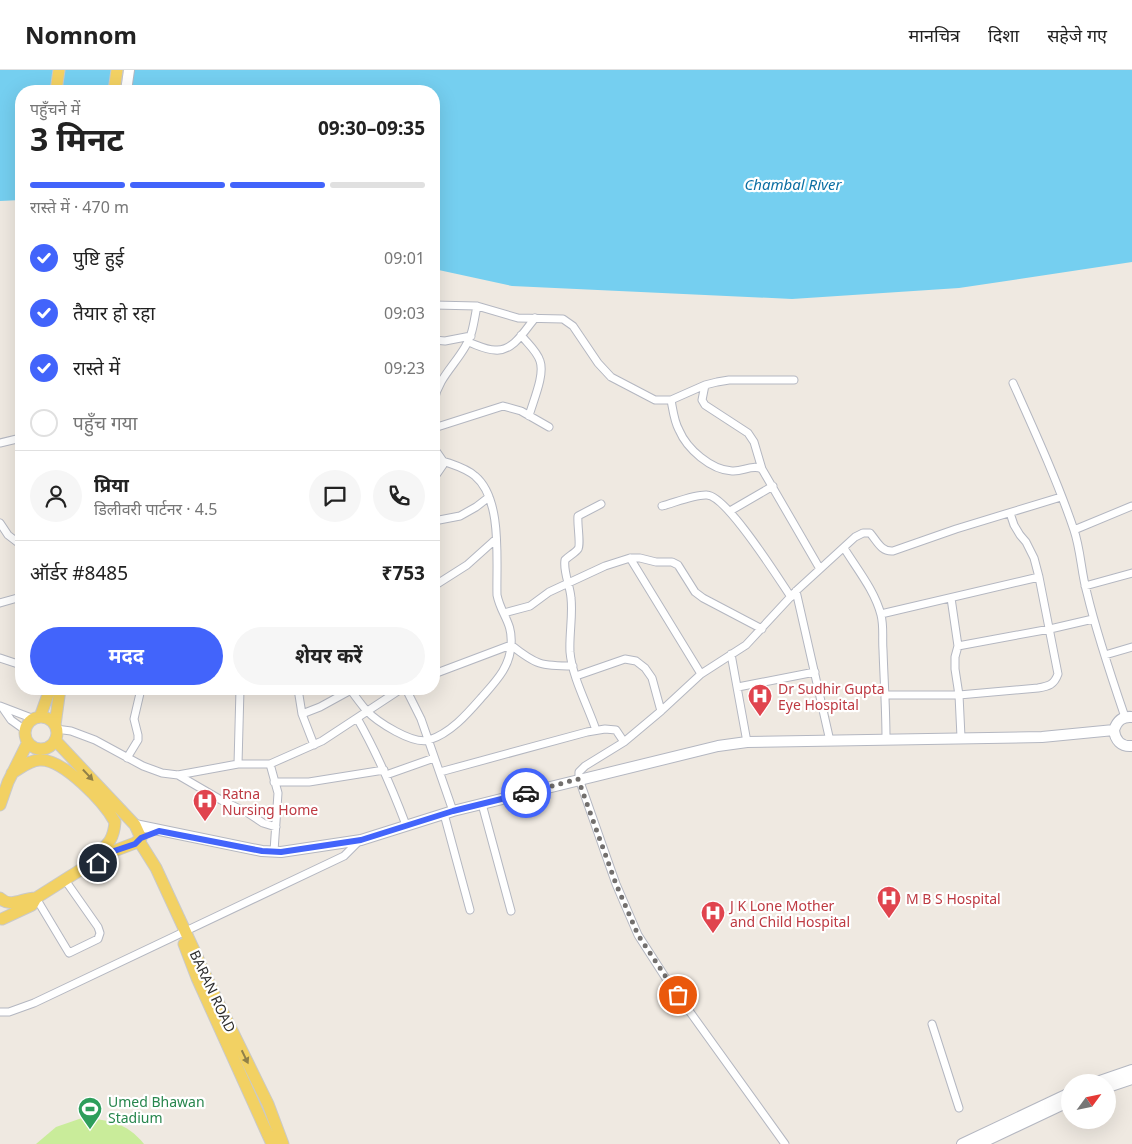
<!DOCTYPE html>
<html lang="hi">
<meta charset="utf-8">
<style>
:root{--surface:#fff;--page:#f6f6f6;--text:#222;--muted:#767676;--line:#e0e0e0;--accent:#4264fb}
body{margin:0;font-family:"Noto Sans","Noto Sans Devanagari",sans-serif;background:var(--page);color:var(--text);height:100vh;display:flex;flex-direction:column;font-size:19px;white-space:nowrap}
*{box-sizing:border-box;margin:0}
p{font-size:16px;color:var(--muted)}
.icon{flex:none;width:28px;height:28px;fill:none;stroke:currentColor;stroke-width:2;stroke-linecap:round;stroke-linejoin:round}
.map{position:relative;flex:1;overflow:hidden}
.sheet{position:absolute;left:15px;top:15px;width:425px;height:610px;display:flex;flex-direction:column;background:var(--surface);border-radius:20px;box-shadow:0 5px 20px #0002}
.sheet>*{flex:none}
.needle{width:32px;rotate:57deg}
.tools{position:absolute;left:1061px;top:1004px;display:grid;gap:10px}
.tools a{display:grid;place-items:center;width:55px;height:55px;border-radius:50%;background:var(--surface);box-shadow:0 5px 20px #0002;font-size:25px}
.pin{position:absolute;display:grid;place-items:center;width:42px;height:42px;color:#fff;margin:-21px;border:2px solid #fff;border-radius:50%;box-shadow:0 1px 5px #0007}
.courier{position:absolute;display:grid;place-items:center;width:50px;height:50px;margin:-25px;border:4px solid #4264fb;border-radius:50%;background:#fff;color:#222;box-shadow:0 1px 6px #0007}
.headline em{font-style:normal;font-weight:700}
.headline div{display:flex;flex-direction:column-reverse}
.headline{display:flex;align-items:center;justify-content:space-between;height:85px;padding:0 15px}
h1{font-size:32px;font-weight:700;line-height:38px}
.bar{display:grid;grid-template-columns:repeat(4,1fr);gap:8px 5px;align-content:center;height:60px;padding:0 15px}
.bar i{height:6px;border-radius:4px;background:var(--line)}
.bar .on{background:var(--accent)}
.bar p{grid-column:span 4}
.line{display:flex;align-items:center;gap:12px;padding:0 15px;border-top:1px solid var(--line)}
.line div{flex:1}
.round{display:grid;place-items:center;flex:none;width:52px;height:52px;border-radius:26px;background:var(--page)}
ol{padding:0 15px;list-style:none}
li{display:flex;align-items:center;gap:15px;height:55px}
li p{margin-inline-start:auto}
li .icon{padding:5px;border-radius:50%;background:var(--accent);color:#fff;stroke-width:4}
li:last-child{color:var(--muted)}
li i{width:28px;height:28px;border:2px solid var(--line);border-radius:50%}
.button{display:flex;gap:10px;margin-top:auto;padding:10px 15px}
.button a{flex:1;height:58px;border-radius:30px;background:var(--accent);color:#fff;font-size:20px;font-weight:700;line-height:58px;text-align:center}
.button a+a{background:var(--page);color:var(--text)}
header{display:flex;align-items:center;gap:30px;box-sizing:border-box;height:70px;padding:0 25px;background:var(--surface);border-bottom:1px solid var(--line)}
header strong{font-size:24px}
nav{display:flex;gap:28px;margin-inline-start:auto;font-size:18px}
.map>svg:first-child{display:block}
</style>
<header>
<strong>Nomnom</strong>
<nav><a>मानचित्र</a><a>दिशा</a><a>सहेजे गए</a></nav>
</header>
<div class="map">
<svg width="1132" height="1074" viewBox="0 0 1132 1074">
<rect width="100%" height="100%" fill="#efe9e1"/>
<path fill="#c9ec9a" d="M82,1048c27,2 44,4 62,26h-108l20,-17z"/>
<path fill="#75cff0" d="M0,0h1132v192l-173,26 -167,11 -280,-13 -78,-17v-178h-413v109l-21,1z"/>
<g fill="none" stroke-linecap="round" stroke-linejoin="round">
<defs>
<path id="street" d="M434,235l43,1 41,12 45,1 10,7 25,37 13,14 44,23h16l34,-15 12,-3 12,-2h65
M521,265c6,8 16,16 19,26 5,14 -7,40 -11,55
M434,270l11,1 26,-5
M468,272c9,3 18,8 27,8 18,2 30,-20 40,-32
M1013,313c22,49 44,97 61,147 7,21 7,42 13,63 10,42 24,83 38,124
M705,315l-3,15 3,5 43,28 6,9 8,27
M671,330c2,10 3,21 8,30 8,19 32,40 53,41 11,1 20,-7 30,-2l58,100
M434,331c4,-22 20,-35 31,-54 8,-12 9,-27 12,-41
M434,358l69,-22 18,5 28,16
M0,373l21,-5
M434,378l9,13v4l-9,13
M662,436c12,-3 33,-12 45,-11 20,1 71,83 84,102
M730,441l43,-25
M434,451l26,-5 16,-9 13,-10
M0,453l8,12 13,10
M1074,460l58,-24
M844,478c13,21 31,43 37,67 3,12 1,23 2,35 1,30 3,59 3,89
M630,488l71,116
M434,516l33,-21 29,-26
M1085,516l47,-13
M796,521l34,150
M951,528l7,48 -3,11v12l4,26 2,42
M0,533l21,-6
M504,543l26,-7 19,-14 56,-26 25,-8h10l16,4h16l6,3 17,27 8,6 59,31
M881,544l158,-37
M958,576l92,-17 43,-10
M731,584l16,88
M1105,585l27,-8
M0,588l21,7
M434,604l77,-29c25,20 30,21 62,21
M576,606l49,-17 11,2 9,7 7,10 9,33
M738,617l77,-15
M298,619l4,25 12,31
M350,619c5,7 10,14 16,21 11,12 47,35 63,30 22,-7 39,-27 53,-43 14,-16 28,-30 29,-52 2,-23 -10,-30 -14,-50 -1,-33 6,-96 -22,-119 -9,-8 -21,-11 -32,-15
M406,619l15,30 32,92
M886,625h73l79,-7c11,-2 16,-3 20,-14l-19,-97 -5,-19 -8,-16 -6,-7 -6,-10 -4,-12
M0,636l34,13
M2,637l9,13 14,10
M302,644l18,-7 31,-17
M357,648c20,35 35,70 49,107
M56,659l15,2 24,9 48,26 19,7 16,2 60,-11h32l52,-23 79,-52
M596,660c-8,-24 -24,-53 -26,-78 -1,-18 3,-36 1,-54 -1,-13 -8,-26 -6,-38 4,-4 10,-7 13,-11 3,-4 -1,-25 0,-33l23,-12
M127,688l11,-18v-5l-4,-16 7,-30
M238,694l2,-75
M270,694l8,29 -4,58
M440,702l147,-40 18,-3 11,1 8,12
M178,705l43,25 27,13 15,10 13,4
M386,705l48,-17
M274,712h35l75,-12
M482,734l29,107
M444,744l26,96
M36,828l33,55 29,-14 2,-6 -2,-6 -33,-47
M0,942h9l25,-9 310,-147 15,-15
M932,954l27,84
M785,1074l-118,-164 -29,-45 -22,-51 -37,-105v-7l6,-6 39,-24 37,-31 40,-37 45,-29 50,-54 59,-54 8,-4h7c7,8 11,19 23,18l63,-22 105,-32"/>
<path id="secondary" d="M126,21l3,-21
M1132,647c-10,-1 -15,4 -18,13 1,10 7,17 18,16
M135,755l127,26 19,1 80,-12 92,-29 265,-65 29,-4 295,-5 72,-7
M1097,1012l35,-12
M1108,1017l24,-8
M962,1074l108,-51
M979,1074l91,-43"/>
<path id="primary" d="M56,21l3,-21
M114,21l3,-21
M40,647l10,-28
M25 663a16 16 0 1 1 32 0a16 16 0 1 1-32 0Z
M55,655l5,-36
M12,703c9,-5 19,-14 29,-13 23,0 63,42 74,62 -2,25 -13,24 -27,41
M0,735l8,-23 20,-40
M139,771l17,27 61,132 51,104 15,40
M0,828c11,11 24,-1 36,0
M2,849l30,-14 4,-7 49,-31 12,-4 17,-12 21,-8 6,-5 -6,-13 -80,-85
M184,874l13,34 75,166"/>
</defs>
<use href="#street" stroke="#b4b7c1" stroke-width="9"/>
<use href="#secondary" stroke="#b4b7c1" stroke-width="12"/>
<use href="#primary" stroke="#c9c9c9" stroke-width="13"/>
<use href="#street" stroke="#fff" stroke-width="7"/>
<use href="#secondary" stroke="#fff" stroke-width="10"/>
<use href="#primary" stroke="#f2d163" stroke-width="11"/>
</g>
<defs><path id="oneway-solid" d="M-6-.8H1V-3.2L6.5 0L1 3.2V.8H-6Z" transform="scale(1.25)"/></defs>
<g fill="#908048">
<use href="#oneway-solid" transform="translate(88 705) rotate(47)"/>
<use href="#oneway-solid" transform="translate(245 987) rotate(64)"/>
</g>
<g fill="none" stroke-linecap="round" stroke-linejoin="round">
<path stroke="#726f6d" stroke-width="5" stroke-dasharray="0 9" d="M526,723l52,-14 38,105 22,51 40,60"/>
<path stroke="#4264fb" stroke-width="6" d="M98,793l16,-12 21,-7 6,-6 18,-7 103,20 19,1 80,-12 92,-29 73,-18"/>
</g>
<defs>
<symbol id="hospital-pin" viewBox="-11 -11 22 30"><path d="M0 17L-7.5 6A9.5 9.5 0 1 1 7.5 6Z" fill="#e0444e" stroke="#fff"/><path d="M-5-5h3v3.5h4V-5h3V5h-3V1.5h-4V5h-3Z" fill="#fff"/></symbol>
<symbol id="stadium-pin" viewBox="-11 -11 22 30"><path d="M0 17L-7.5 6A9.5 9.5 0 1 1 7.5 6Z" fill="#2e9e5b" stroke="#fff"/><path d="M0-5a6.5 5 0 1 0 0 10a6.5 5 0 1 0 0-10ZM-3.5-1.8h7v3.6h-7Z" fill="#fff"/></symbol>
</defs>
<g fill-rule="evenodd">
<use href="#hospital-pin" x="746" y="612" width="28" height="38"/>
<use href="#hospital-pin" x="191" y="717" width="28" height="38"/>
<use href="#hospital-pin" x="875" y="814" width="28" height="38"/>
<use href="#hospital-pin" x="699" y="829" width="28" height="38"/>
<use href="#stadium-pin" x="76" y="1025" width="28" height="38"/>
</g>
<g text-anchor="middle" dominant-baseline="central" stroke-width="4.5" stroke-linejoin="round" paint-order="stroke">
<g font-size="14" fill="#be3a42" stroke="#fff" text-anchor="start">
<text x="778" y="618">Dr Sudhir Gupta<tspan x="778" dy="16">Eye Hospital</tspan></text>
<text x="222" y="723">Ratna<tspan x="222" dy="16">Nursing Home</tspan></text>
<text x="906" y="828">M B S Hospital</text>
<text x="730" y="835">J K Lone Mother<tspan x="730" dy="16">and Child Hospital</tspan></text>
</g>
<g font-size="14" fill="#2e2e2e" stroke="#fff">
<text transform="translate(213 921) rotate(65)">BARAN ROAD</text>
</g>
<g font-size="14" fill="#27864d" stroke="#fff" text-anchor="start">
<text x="108" y="1031">Umed Bhawan<tspan x="108" dy="16">Stadium</tspan></text>
</g>
<g font-size="15" font-style="italic" fill="#0d6fa3" stroke="#fff">
<text x="793" y="114">Chambal River</text>
</g>
</g>
</svg>
<div class="tools">
<a><svg class="needle" viewBox="-14 -14 28 28"><path d="M0-13l5 13h-10z" fill="#e53935"/><path d="M0 13l5-13h-10z" fill="#767676"/></svg></a>
</div>
<div class="pin" style="left:678px;top:925px;background:#ea580c"><svg class="icon" aria-label="bag" viewBox="0 0 24 24"><path d="M5 8h14l-1 12H6zM9 8a3 3 0 0 1 6 0"/></svg></div>
<div class="pin" style="left:98px;top:793px;background:#1f2937"><svg class="icon" aria-label="home" viewBox="0 0 24 24"><path d="M3 11l9-7 9 7M6 9v11h12V9"/></svg></div>
<div class="courier" style="left:526px;top:723px"><svg class="icon" aria-label="car" viewBox="0 0 24 24"><path d="M5 17H2v-5l4-1 3-4h7l3 4 3 1v5h-3M9 17h6M6 11h13"/><circle cx="7" cy="17" r="2"/><circle cx="17" cy="17" r="2"/></svg></div>
<section class="sheet">
<div class="headline"><div><h1>3 मिनट</h1><p>पहुँचने में</p></div><em>09:30–09:35</em></div>
<div class="bar"><i class="on"></i><i class="on"></i><i class="on"></i><i></i><p>रास्ते में · 470 m</p></div>
<ol>
<li><svg class="icon" aria-label="check" viewBox="0 0 24 24"><path d="M5 12l5 5 9-10"/></svg>पुष्टि हुई<p>09:01</p></li>
<li><svg class="icon" aria-label="check" viewBox="0 0 24 24"><path d="M5 12l5 5 9-10"/></svg>तैयार हो रहा<p>09:03</p></li>
<li><svg class="icon" aria-label="check" viewBox="0 0 24 24"><path d="M5 12l5 5 9-10"/></svg>रास्ते में<p>09:23</p></li>
<li><i></i>पहुँच गया</li>
</ol>
<div class="line" style="height:90px"><a class="round"><svg class="icon" aria-label="person" viewBox="0 0 24 24"><circle cx="12" cy="8" r="4"/><path d="M4 21q1-7 8-7t8 7"/></svg></a><div><b>प्रिया</b><p>डिलीवरी पार्टनर · 4.5</p></div><a class="round"><svg class="icon" aria-label="chat" viewBox="0 0 24 24"><path d="M4 5h16v11H9l-5 4z"/></svg></a><a class="round"><svg class="icon" aria-label="phone" viewBox="0 0 24 24"><path d="M5 4h4l2 5-3 2q2 4 5 5l2-3 5 2v4C11 20 4 13 5 4z"/></svg></a></div>
<div class="line" style="height:65px"><div>ऑर्डर #8485</div><b>₹753</b></div>
<div class="button"><a>मदद</a><a>शेयर करें</a></div>
</section>
</div>
